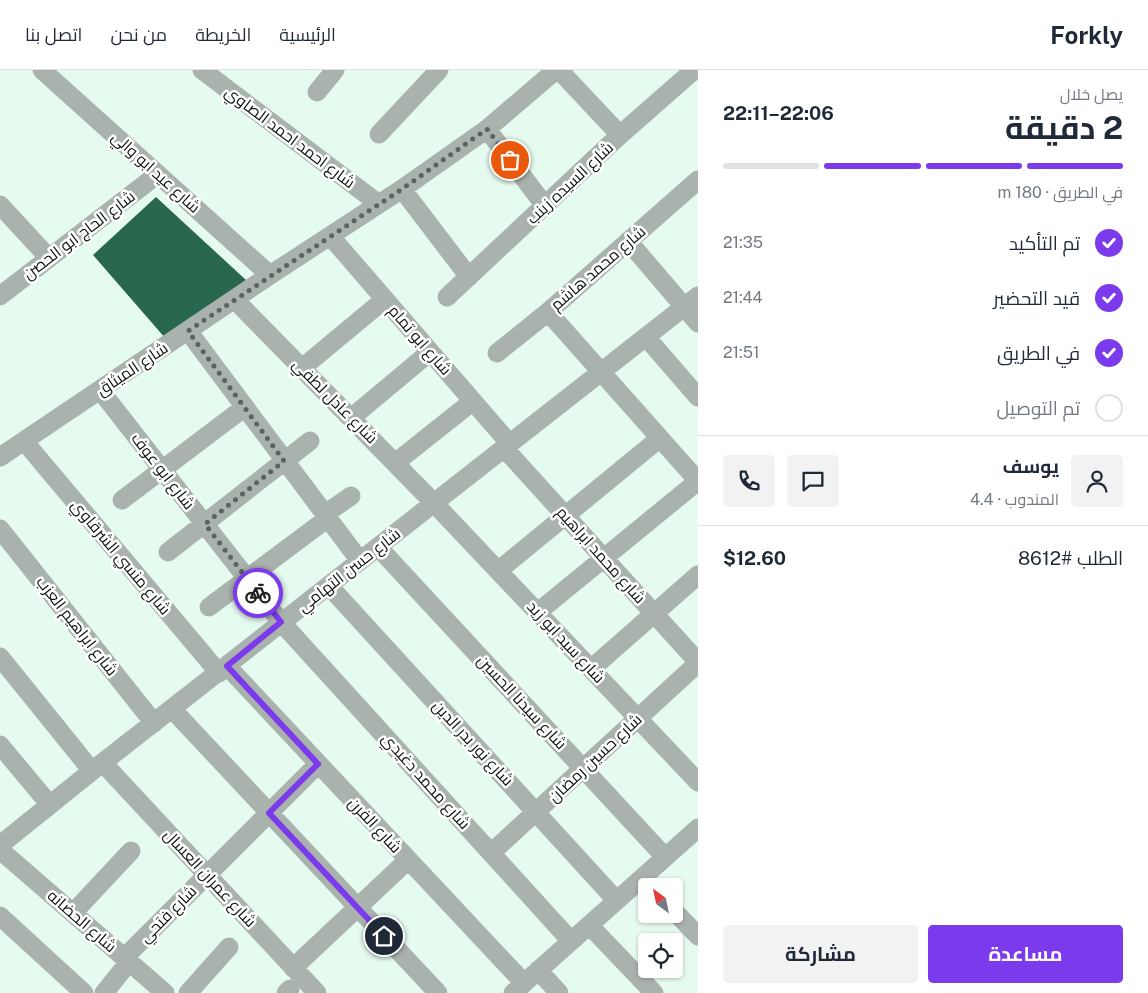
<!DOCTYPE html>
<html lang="ar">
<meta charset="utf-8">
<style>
:root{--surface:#fff;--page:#f2f2f3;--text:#1f2937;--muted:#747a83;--line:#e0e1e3;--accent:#7c3aed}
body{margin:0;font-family:"Public Sans",Cairo,sans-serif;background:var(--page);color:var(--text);direction:rtl;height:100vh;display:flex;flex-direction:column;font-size:19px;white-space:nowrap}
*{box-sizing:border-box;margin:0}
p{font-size:16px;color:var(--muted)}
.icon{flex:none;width:28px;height:28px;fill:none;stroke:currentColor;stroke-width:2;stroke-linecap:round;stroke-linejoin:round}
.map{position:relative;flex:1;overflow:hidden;direction:ltr}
.sheet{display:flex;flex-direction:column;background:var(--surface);width:450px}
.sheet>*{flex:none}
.needle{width:32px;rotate:327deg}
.controls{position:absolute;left:638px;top:808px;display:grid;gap:10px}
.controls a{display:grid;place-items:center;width:45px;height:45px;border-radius:5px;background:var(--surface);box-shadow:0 1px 4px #0004;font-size:25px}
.pin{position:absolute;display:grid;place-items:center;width:42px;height:42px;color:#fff;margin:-21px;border:2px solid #fff;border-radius:50%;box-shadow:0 1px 5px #0007}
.courier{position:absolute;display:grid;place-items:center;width:50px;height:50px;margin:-25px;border:4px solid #7c3aed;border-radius:50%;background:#fff;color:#222;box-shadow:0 1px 6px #0007}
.summary em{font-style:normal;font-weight:700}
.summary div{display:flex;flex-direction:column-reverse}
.summary{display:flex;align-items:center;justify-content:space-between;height:85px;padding:0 25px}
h1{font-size:32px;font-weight:700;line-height:38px}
.bar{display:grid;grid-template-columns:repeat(4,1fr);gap:8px 5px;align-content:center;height:60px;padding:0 25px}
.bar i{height:6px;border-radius:4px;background:var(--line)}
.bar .current{background:var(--accent)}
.bar p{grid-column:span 4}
.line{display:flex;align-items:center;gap:12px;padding:0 25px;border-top:1px solid var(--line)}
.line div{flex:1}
.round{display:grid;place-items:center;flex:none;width:52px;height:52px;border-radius:5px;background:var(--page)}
ol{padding:0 25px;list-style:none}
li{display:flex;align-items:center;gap:15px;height:55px}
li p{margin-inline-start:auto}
li .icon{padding:5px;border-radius:50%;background:var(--accent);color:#fff;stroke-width:4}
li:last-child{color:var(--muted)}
li i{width:28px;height:28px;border:2px solid var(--line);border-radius:50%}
.action{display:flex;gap:10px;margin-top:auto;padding:10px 25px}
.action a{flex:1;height:58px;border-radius:5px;background:var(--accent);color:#fff;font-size:20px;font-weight:700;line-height:58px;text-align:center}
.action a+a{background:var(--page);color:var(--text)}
header{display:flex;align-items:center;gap:30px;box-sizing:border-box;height:70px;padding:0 25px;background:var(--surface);border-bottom:1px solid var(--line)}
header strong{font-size:24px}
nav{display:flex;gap:28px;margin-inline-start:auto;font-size:18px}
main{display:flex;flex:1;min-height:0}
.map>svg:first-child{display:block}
</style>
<header>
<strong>Forkly</strong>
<nav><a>الرئيسية</a><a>الخريطة</a><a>من نحن</a><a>اتصل بنا</a></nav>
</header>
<main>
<section class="sheet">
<div class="summary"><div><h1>2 دقيقة</h1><p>يصل خلال</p></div><em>22:06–22:11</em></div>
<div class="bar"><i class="current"></i><i class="current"></i><i class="current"></i><i></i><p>في الطريق · 180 m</p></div>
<ol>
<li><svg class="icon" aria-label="check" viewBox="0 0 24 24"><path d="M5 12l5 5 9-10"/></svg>تم التأكيد<p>21:35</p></li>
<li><svg class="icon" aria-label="check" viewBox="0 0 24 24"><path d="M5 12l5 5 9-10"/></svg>قيد التحضير<p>21:44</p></li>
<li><svg class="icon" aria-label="check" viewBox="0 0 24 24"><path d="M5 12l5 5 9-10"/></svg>في الطريق<p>21:51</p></li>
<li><i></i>تم التوصيل</li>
</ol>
<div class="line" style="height:90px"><a class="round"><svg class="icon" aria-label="person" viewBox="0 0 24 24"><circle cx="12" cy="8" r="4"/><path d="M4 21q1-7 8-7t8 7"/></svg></a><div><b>يوسف</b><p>المندوب · 4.4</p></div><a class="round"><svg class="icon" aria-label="chat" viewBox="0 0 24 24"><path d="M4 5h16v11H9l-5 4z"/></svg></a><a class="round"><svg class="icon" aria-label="phone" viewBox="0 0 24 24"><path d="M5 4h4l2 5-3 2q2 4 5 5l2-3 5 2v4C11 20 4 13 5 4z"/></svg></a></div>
<div class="line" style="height:65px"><div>الطلب #8612</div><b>$12.60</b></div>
<div class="action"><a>مساعدة</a><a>مشاركة</a></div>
</section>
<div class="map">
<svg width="698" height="923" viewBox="0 0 698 923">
<rect width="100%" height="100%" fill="#e6fbf0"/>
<path fill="#28664d" d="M156,127l90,83 -80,59 -73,-84z"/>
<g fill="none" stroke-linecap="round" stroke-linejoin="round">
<path stroke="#a9b2ad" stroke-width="19" d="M42,0l228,205
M202,0l177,134
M559,0l61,65
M317,22l18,-22
M487,59l58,77
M379,64l60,-64
M402,119l67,88
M0,135l49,53
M331,167l179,207
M628,171l70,82
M0,226l158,-122
M447,227l173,-162 74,-65
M235,230l199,203 264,279
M548,242l150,169
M188,261l172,230
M646,267l52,60
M497,283l51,-41 150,-132
M302,298l83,-69
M100,320l181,232 290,319
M351,348l79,-66
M24,371l195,232
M504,378l194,214
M0,387l270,-182 132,-86 85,-60 69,-59
M395,393l78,-62
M122,430l123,-93
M325,444l26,-18
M0,459l154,194
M378,477l287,310
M168,482l142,-111
M498,501l162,-133
M329,516l287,314
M209,537l119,-89
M538,542l160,-131
M0,587l92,114
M227,596l297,317
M591,599l107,-94
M172,639l266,284
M0,675l50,60
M103,693l214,230
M0,775l92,-74 606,-475
M0,780l165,143
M491,783l207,-190
M674,841l24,25
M73,843l58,-62
M0,846l84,77
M589,855l65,68
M124,888l194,-194
M293,898l115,-108
M538,900l21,23
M104,923l25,-31
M188,923l41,-46
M286,923l4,-4
M513,923l185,-165"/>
</g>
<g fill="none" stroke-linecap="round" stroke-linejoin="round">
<path stroke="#58645e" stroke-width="5" stroke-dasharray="0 9" d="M258,523l-53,-69 79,-63 -96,-130 214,-142 85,-60 23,31"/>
<path stroke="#7c3aed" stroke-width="6" d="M258,523l23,29 -54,44 91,98 -49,49 115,123"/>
</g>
<g text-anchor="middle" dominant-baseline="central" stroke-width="5" stroke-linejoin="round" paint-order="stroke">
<g font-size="16" fill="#0b120f" stroke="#fff">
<text transform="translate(290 67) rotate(37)">شارع احمد احمد الصاوي</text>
<text transform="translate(156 102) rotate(42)">شارع عيد ابو والي</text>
<text transform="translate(570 113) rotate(-43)">شارع السيده زينب</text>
<text transform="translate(79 165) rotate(-37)">شارع الحاج ابو الحصن</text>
<text transform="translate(598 198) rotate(-41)">شارع محمد هاشم</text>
<text transform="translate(420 270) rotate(49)">شارع ابو تمام</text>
<text transform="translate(132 299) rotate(-34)">شارع الميثاق</text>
<text transform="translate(335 331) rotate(45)">شارع عادل لطفي</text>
<text transform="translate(163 401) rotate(52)">شارع ابو عوف</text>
<text transform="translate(601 485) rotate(48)">شارع محمد ابراهيم</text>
<text transform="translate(121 487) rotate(50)">شارع منسي الشرقاوي</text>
<text transform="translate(349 500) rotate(-38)">شارع حسن التهامي</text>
<text transform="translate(77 556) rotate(52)">شارع ابراهيم العزب</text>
<text transform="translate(566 572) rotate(47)">شارع سيد ابو زيد</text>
<text transform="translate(522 632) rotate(47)">شارع سيدنا الحسين</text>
<text transform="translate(473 673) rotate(47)">شارع نور بدر الدين</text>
<text transform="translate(595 688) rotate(-43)">شارع حسين رمضان</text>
<text transform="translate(426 711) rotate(48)">شارع محمد دغيدي</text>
<text transform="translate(375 755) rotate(47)">شارع الفرن</text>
<text transform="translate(210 808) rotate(47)">شارع عمران العسال</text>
<text transform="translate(168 844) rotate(-45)">شارع فتحي</text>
<text transform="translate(82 851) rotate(41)">شارع الحضانه</text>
</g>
</g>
</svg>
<div class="controls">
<a><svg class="needle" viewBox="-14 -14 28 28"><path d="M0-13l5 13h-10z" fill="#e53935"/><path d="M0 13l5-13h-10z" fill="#747a83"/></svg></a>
<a><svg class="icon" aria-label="locate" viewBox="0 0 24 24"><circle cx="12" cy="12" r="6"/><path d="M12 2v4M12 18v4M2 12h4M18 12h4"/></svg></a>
</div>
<div class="pin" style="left:510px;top:90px;background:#ea580c"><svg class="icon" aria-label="bag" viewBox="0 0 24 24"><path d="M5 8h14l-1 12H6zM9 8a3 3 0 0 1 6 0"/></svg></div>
<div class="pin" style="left:384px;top:866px;background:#1f2937"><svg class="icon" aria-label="home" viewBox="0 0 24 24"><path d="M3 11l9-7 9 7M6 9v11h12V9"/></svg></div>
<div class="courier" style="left:258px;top:523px"><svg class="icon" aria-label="bike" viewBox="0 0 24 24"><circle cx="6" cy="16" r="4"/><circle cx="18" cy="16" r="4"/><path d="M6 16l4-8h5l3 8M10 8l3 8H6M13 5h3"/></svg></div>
</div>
</main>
